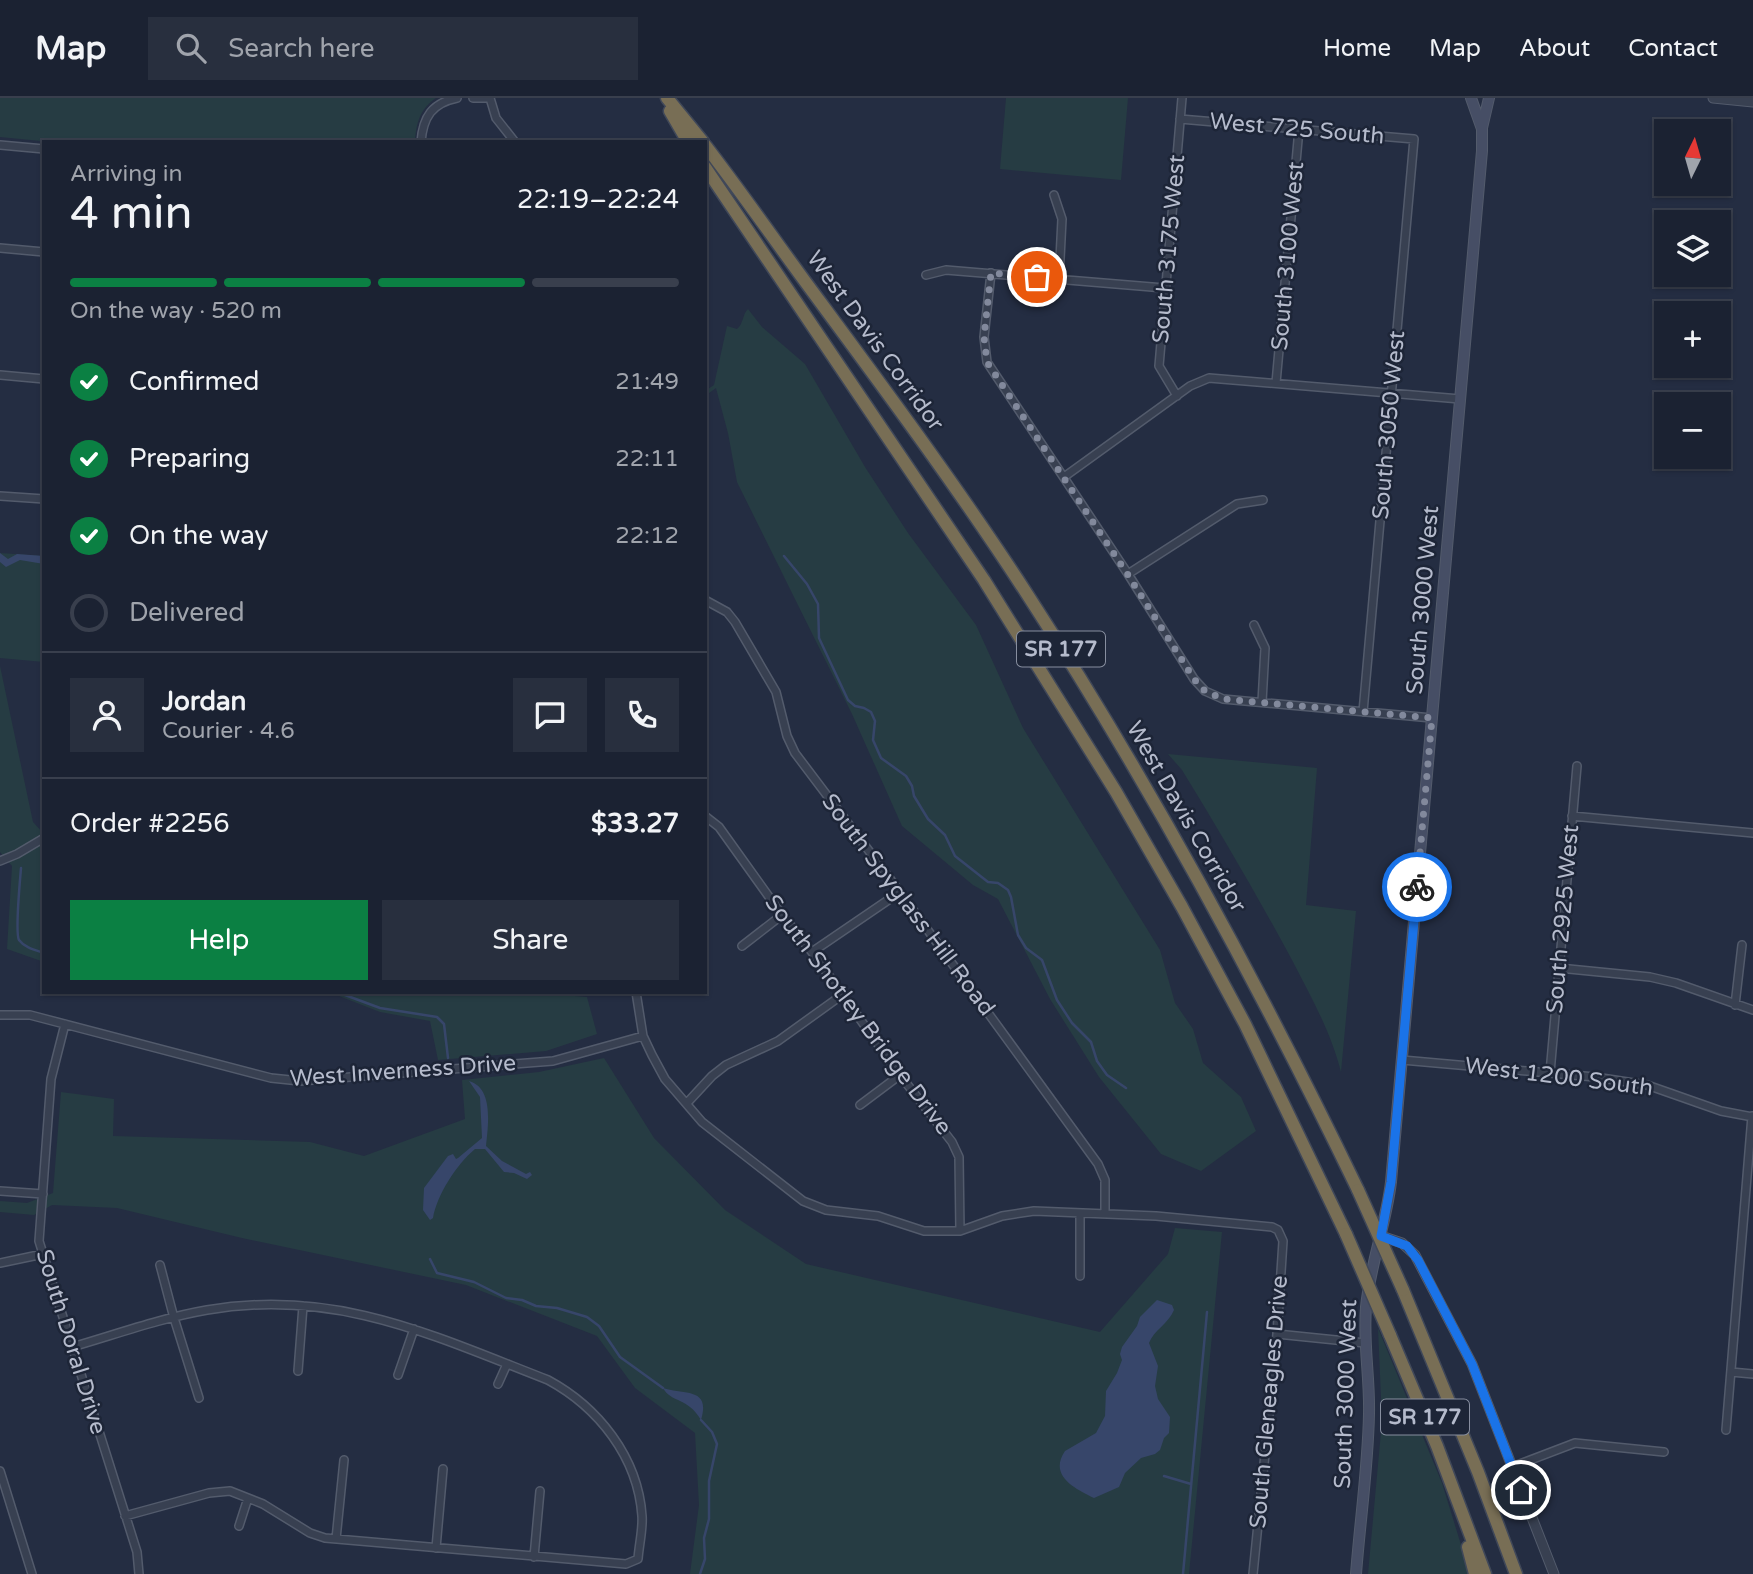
<!DOCTYPE html>
<meta charset="utf-8">
<style>
:root{--surface:#1b2232;--page:#282f3e;--text:#f1f3f6;--muted:#a0a4ac;--line:#393f4d;--accent:#0b8043}
body{margin:0;font-family:"Varela Round",sans-serif;background:var(--page);color:var(--text);height:100vh;display:flex;flex-direction:column;font-size:26px;white-space:nowrap}
*{box-sizing:border-box;margin:0}
p{font-size:23px;color:var(--muted)}
.icon{flex:none;width:38px;height:38px;fill:none;stroke:currentColor;stroke-width:2;stroke-linecap:round;stroke-linejoin:round}
.map{position:relative;flex:1;overflow:hidden}
.side{position:absolute;left:42px;top:42px;width:665px;height:854px;display:flex;flex-direction:column;background:var(--surface);border-radius:0px;box-shadow:0 2px 5px #0004,0 0 0 2px var(--line)}
.side>*{flex:none}
.needle{width:46px;rotate:5deg}
.fabs{position:absolute;left:1654px;top:21px;display:grid;gap:14px}
.fabs a{display:grid;place-items:center;width:77px;height:77px;border-radius:0px;background:var(--surface);box-shadow:0 2px 5px #0004,0 0 0 2px var(--line);font-size:35px}
.pin{position:absolute;display:grid;place-items:center;width:60px;height:60px;color:#fff;margin:-30px;border:4px solid #fff;border-radius:50%;box-shadow:0 2px 7px #0007}
.courier{position:absolute;display:grid;place-items:center;width:70px;height:70px;margin:-35px;border:5px solid #1a73e8;border-radius:50%;background:#fff;color:#222;box-shadow:0 2px 9px #0007}
.overview em{font-style:normal;font-weight:600}
.overview div{display:flex;flex-direction:column-reverse}
.overview{display:flex;align-items:center;justify-content:space-between;height:119px;padding:0 28px}
h1{font-size:46px;font-weight:600;line-height:52px}
.bar{display:grid;grid-template-columns:repeat(4,1fr);gap:10px 7px;align-content:center;height:84px;padding:0 28px}
.bar i{height:9px;border-radius:5px;background:var(--line)}
.bar .on{background:var(--accent)}
.bar p{grid-column:span 4}
.line{display:flex;align-items:center;gap:18px;padding:0 28px;border-top:2px solid var(--line)}
.line div{flex:1}
.round{display:grid;place-items:center;flex:none;width:74px;height:74px;border-radius:0px;background:var(--page)}
ol{padding:0 28px;list-style:none}
li{display:flex;align-items:center;gap:21px;height:77px}
li p{margin-inline-start:auto}
li .icon{padding:7px;border-radius:50%;background:var(--accent);color:#fff;stroke-width:4}
li:last-child{color:var(--muted)}
li i{width:38px;height:38px;border:4px solid var(--line);border-radius:50%}
.action{display:flex;gap:14px;margin-top:auto;padding:14px 28px}
.action a{flex:1;height:80px;border-radius:0px;background:var(--accent);color:#fff;font-size:28px;font-weight:600;line-height:80px;text-align:center}
.action a+a{background:var(--page);color:var(--text)}
header{display:flex;align-items:center;gap:42px;box-sizing:border-box;height:98px;padding:0 35px;background:var(--surface);border-bottom:2px solid var(--line)}
header strong{font-size:33px}
nav{display:flex;gap:38px;margin-inline-start:auto;font-size:24px}
.search{width:490px;height:63px;background:var(--page);display:flex;align-items:center;gap:18px;box-sizing:border-box;padding:0 24px;border-radius:0px;color:var(--muted);font-size:26px}
.map>svg:first-child{display:block}
</style>
<header>
<strong>Map</strong>
<div class="search"><svg class="icon" aria-label="search" viewBox="0 0 24 24"><circle cx="10" cy="10" r="6"/><path d="M15 15l6 6"/></svg>Search here</div>
<nav><a>Home</a><a>Map</a><a>About</a><a>Contact</a></nav>
</header>
<div class="map">
<svg width="1753" height="1476" viewBox="0 0 1753 1476">
<rect width="100%" height="100%" fill="#242d42"/>
<path fill="#263c43" d="M0,0h436c-16,11 -20,25 -21,44h-364l-51,-5z
M1006,0h122l-7,82 -121,-11z
M748,211l14,18 43,37 60,103 43,66 68,92 47,103 137,222 15,53 18,26 10,34 38,34 15,34 -55,40 -40,-17 -62,-77 -49,-78 -52,-100 -25,-14 -71,-59 -50,-112 -115,-232 -9,-49 -12,-45 -11,8v-5l9,-6 13,-59 10,3c7,-6 5,-14 11,-20z
M0,455l44,3v106l-44,-4z
M0,568l33,156 11,12v128l-37,-13 5,-83 -12,-14z
M1168,656l149,14 -11,137 50,6 -15,161c-10,-40 -30,-75 -49,-112 -35,-65 -72,-128 -110,-190z
M314,894h213l60,5 10,37 -51,17 -108,9 -8,-39 -50,-9 -46,-18z
M604,960l50,80 71,72 81,54 294,68 68,-78 7,-26 47,4 -33,342h-499l9,-69 -4,-72 -60,-45 -38,-52 -131,-51 -224,-47 -125,-30 -65,-3 -18,10 -34,-3v-11l27,2 26,-10 8,-101 53,7 -1,37 197,6 54,14 101,-37 -3,-39 77,-8z
M1378,1230l64,155 28,91h-102l14,-153z"/>
<path fill="#37466a" d="M0,455l8,6 9,-5 27,2v8l-24,-4 -14,7 -6,-5z
M469,983c25,7 19,45 17,65l16,15 24,13 4,-2 2,3 -5,4 -13,-6 -10,-1 -19,-23h-10c-19,16 -38,46 -42,69l-3,2 -7,-10 1,-22 24,-32 5,-2 3,5 2,-1 24,-20 -2,-41z
M1157,1202l15,5 2,5c-6,14 -20,20 -25,33l9,23 -3,20 3,13 12,18 -1,16 -5,5 -4,12 -5,4 -14,4 -16,15 -6,14 -25,11c-18,-9 -46,-22 -29,-47l31,-18 9,-17 1,-25 11,-18 5,-13 -2,-6 2,-7 15,-21 3,-9z
M663,1290c21,7 48,-1 38,32 -13,-23 -30,-17 -38,-32z"/>
<g fill="none" stroke-linecap="round" stroke-linejoin="round">
<path stroke="#37466a" stroke-width="2.5" d="M784,458l23,28 11,20 1,34 29,62 7,6 9,2 7,4 4,9 -2,19 8,18 25,18 6,10 2,10 14,23 17,16 10,21 33,26 10,1 10,7 3,7 7,38 8,13 16,12 15,40 15,23 19,19 6,19 10,14 19,13
M21,770c-1,12 -6,65 -2,72 6,8 16,10 25,13
M337,894l43,16 57,9 7,7 4,34
M430,1161l7,14 37,9 32,16 16,2 14,6 21,2 30,9 12,9 21,31 43,31
M1164,1378l27,8
M700,1476l5,-15 -1,-21 5,-19v-38l8,-37 -5,-12 -11,-12
M1183,1476l24,-262"/>
<defs>
<path id="minor" d="M473,0h17
M490,0l6,20 19,24
M1180,21l234,20 -51,573
M421,44c2,-25 11,-39 36,-44
M0,47l44,4
M1054,97l8,24 -3,60
M0,150l44,4
M991,175l-7,64 3,25 141,212 66,105 11,12 18,8 209,19
M926,177l20,-5 218,18
M0,277l44,4
M1276,285l23,-254
M1177,298l-18,-30 23,-268
M1064,379l126,-91 19,-8 251,21
M0,398l44,3
M1128,476l109,-70 26,-4
M705,502l22,12 8,10 41,70 11,44 8,17 105,139 198,272 7,16v33
M1254,527l11,23 -3,54
M705,718l14,11 63,88 30,37 88,123 52,67 7,15 1,74
M1572,718l181,17
M0,763l17,-7 27,-16
M742,848l40,-31
M812,854l88,-60
M1559,870l91,9 26,6 77,27
M636,894l7,44 9,19 13,24 37,43 101,79 23,9 52,6 46,15h36l42,-15 32,-5 122,5 116,11 6,3 5,11 -6,93 -24,240
M1735,907l7,-60
M0,917h30l241,63 29,3 253,-20 90,-25
M65,926l-14,55 -12,162 98,311 2,22
M1402,962l193,17 52,8 74,26 32,6
M1550,975l27,-307
M687,1005l25,-27 14,-11 52,-24 64,-46
M860,1007l40,-30
M0,1093l43,3
M0,1165l43,-9
M160,1167l14,53 25,80
M1080,1178v-62
M1277,1236l88,9
M72,1249c45,-13 89,-29 135,-37 128,-22 225,25 341,70 50,27 90,77 94,136 1,13 -3,29 -4,43l-12,5 -301,-26 -15,-5 -47,-29 -33,-13 -21,2 -84,23
M298,1273l5,-65
M1731,1274l22,2
M398,1277l16,-46
M498,1286l9,-20
M1726,1332l26,-314
M1512,1369l63,-24 89,9
M0,1373l32,103
M239,1428l9,-28
M336,1441l8,-79
M436,1450l7,-79
M534,1459l6,-66"/>
<path id="tertiary" d="M1713,0l40,4
M1381,1138l21,7 13,12 57,109 82,210"/>
<path id="secondary" d="M1482,30l7,-30
M1356,1476c4,-53 12,-107 13,-160 1,-36 -6,-71 -3,-107 4,-42 20,-83 25,-125l91,-1031v-22l-11,-31"/>
<path id="motorway" d="M667,0l36,44
M670,13l18,31
M705,47c34,44 66,90 99,135 76,103 153,206 223,314 124,191 232,391 331,596
M705,69l279,413 132,212 66,115 63,117 101,210
M1403,1192l75,182 38,102
M1390,1237l47,111 48,128
M1468,1449l7,27"/>
</defs>
<use href="#minor" stroke="#535b6c" stroke-width="10"/>
<use href="#tertiary" stroke="#535b6c" stroke-width="11"/>
<use href="#secondary" stroke="#535b6c" stroke-width="12"/>
<use href="#motorway" stroke="#404859" stroke-width="15"/>
<use href="#minor" stroke="#384051" stroke-width="7"/>
<use href="#tertiary" stroke="#384051" stroke-width="9"/>
<use href="#secondary" stroke="#464e65" stroke-width="10"/>
<use href="#motorway" stroke="#786e55" stroke-width="12"/>
<defs>
<path id="motorway-bridge" d="M1358,1092l45,100
M1346,1136l44,101"/>
</defs>
<use href="#motorway-bridge" stroke="#404859" stroke-width="15" stroke-linecap="butt"/>
<use href="#motorway-bridge" stroke="#786e55" stroke-width="12"/>
</g>
<g fill="none" stroke-linecap="round" stroke-linejoin="round">
<path stroke="#82899c" stroke-width="7" stroke-dasharray="0 12.6" d="M1037,179l-46,-4 -7,64 3,25 141,213 66,104 11,12 18,8 209,19 -15,169"/>
<path stroke="#1a73e8" stroke-width="9" d="M1417,789l-26,295 -10,54 26,10 11,14 54,104 49,126"/>
</g>
<g text-anchor="middle" dominant-baseline="central" stroke-width="5" stroke-linejoin="round" paint-order="stroke">
<g fill="#1d2537" stroke="#878e9f" stroke-width="2">
<rect x="1017" y="533.5" width="88" height="35" rx="5"/>
<rect x="1381" y="1301.5" width="88" height="35" rx="5"/>
</g>
<g font-size="21" font-weight="bold" fill="#b5bbcc">
<text x="1061" y="551">SR 177</text>
<text x="1425" y="1319">SR 177</text>
</g>
<g font-size="23" fill="#b5bbcc" stroke="#1d2537">
<text transform="translate(1297 31) rotate(5)">West 725 South</text>
<text transform="translate(1169 151) rotate(-85)">South 3175 West</text>
<text transform="translate(1288 158) rotate(-85)">South 3100 West</text>
<text transform="translate(875 243) rotate(54)">West Davis Corridor</text>
<text transform="translate(1389 327) rotate(-85)">South 3050 West</text>
<text transform="translate(1423 502) rotate(-85)">South 3000 West</text>
<text transform="translate(1186 719) rotate(60)">West Davis Corridor</text>
<text transform="translate(908 807) rotate(53)">South Spyglass Hill Road</text>
<text transform="translate(1563 821) rotate(-85)">South 2925 West</text>
<text transform="translate(858 917) rotate(53)">South Shotley Bridge Drive</text>
<text transform="translate(403 973) rotate(-4)">West Inverness Drive</text>
<text transform="translate(1559 979) rotate(7)">West 1200 South</text>
<text transform="translate(71 1244) rotate(73)">South Doral Drive</text>
<text transform="translate(1346 1296) rotate(-88)">South 3000 West</text>
<text transform="translate(1269 1304) rotate(-85)">South Gleneagles Drive</text>
</g>
</g>
</svg>
<div class="fabs">
<a><svg class="needle" viewBox="-14 -14 28 28"><path d="M0-13l5 13h-10z" fill="#e53935"/><path d="M0 13l5-13h-10z" fill="#a0a4ac"/></svg></a>
<a><svg class="icon" aria-label="layers" viewBox="0 0 24 24"><path d="M12 4l9 5-9 5-9-5zM3 14l9 5 9-5"/></svg></a>
<a>+</a>
<a>−</a>
</div>
<div class="pin" style="left:1037px;top:179px;background:#ea580c"><svg class="icon" aria-label="bag" viewBox="0 0 24 24"><path d="M5 8h14l-1 12H6zM9 8a3 3 0 0 1 6 0"/></svg></div>
<div class="pin" style="left:1521px;top:1392px;background:#1f2937"><svg class="icon" aria-label="home" viewBox="0 0 24 24"><path d="M3 11l9-7 9 7M6 9v11h12V9"/></svg></div>
<div class="courier" style="left:1417px;top:789px"><svg class="icon" aria-label="bike" viewBox="0 0 24 24"><circle cx="6" cy="16" r="4"/><circle cx="18" cy="16" r="4"/><path d="M6 16l4-8h5l3 8M10 8l3 8H6M13 5h3"/></svg></div>
<section class="side">
<div class="overview"><div><h1>4 min</h1><p>Arriving in</p></div><em>22:19–22:24</em></div>
<div class="bar"><i class="on"></i><i class="on"></i><i class="on"></i><i></i><p>On the way · 520 m</p></div>
<ol>
<li><svg class="icon" aria-label="check" viewBox="0 0 24 24"><path d="M5 12l5 5 9-10"/></svg>Confirmed<p>21:49</p></li>
<li><svg class="icon" aria-label="check" viewBox="0 0 24 24"><path d="M5 12l5 5 9-10"/></svg>Preparing<p>22:11</p></li>
<li><svg class="icon" aria-label="check" viewBox="0 0 24 24"><path d="M5 12l5 5 9-10"/></svg>On the way<p>22:12</p></li>
<li><i></i>Delivered</li>
</ol>
<div class="line" style="height:126px"><a class="round"><svg class="icon" aria-label="person" viewBox="0 0 24 24"><circle cx="12" cy="8" r="4"/><path d="M4 21q1-7 8-7t8 7"/></svg></a><div><b>Jordan</b><p>Courier · 4.6</p></div><a class="round"><svg class="icon" aria-label="chat" viewBox="0 0 24 24"><path d="M4 5h16v11H9l-5 4z"/></svg></a><a class="round"><svg class="icon" aria-label="phone" viewBox="0 0 24 24"><path d="M5 4h4l2 5-3 2q2 4 5 5l2-3 5 2v4C11 20 4 13 5 4z"/></svg></a></div>
<div class="line" style="height:91px"><div>Order #2256</div><b>$33.27</b></div>
<div class="action"><a>Help</a><a>Share</a></div>
</section>
</div>
